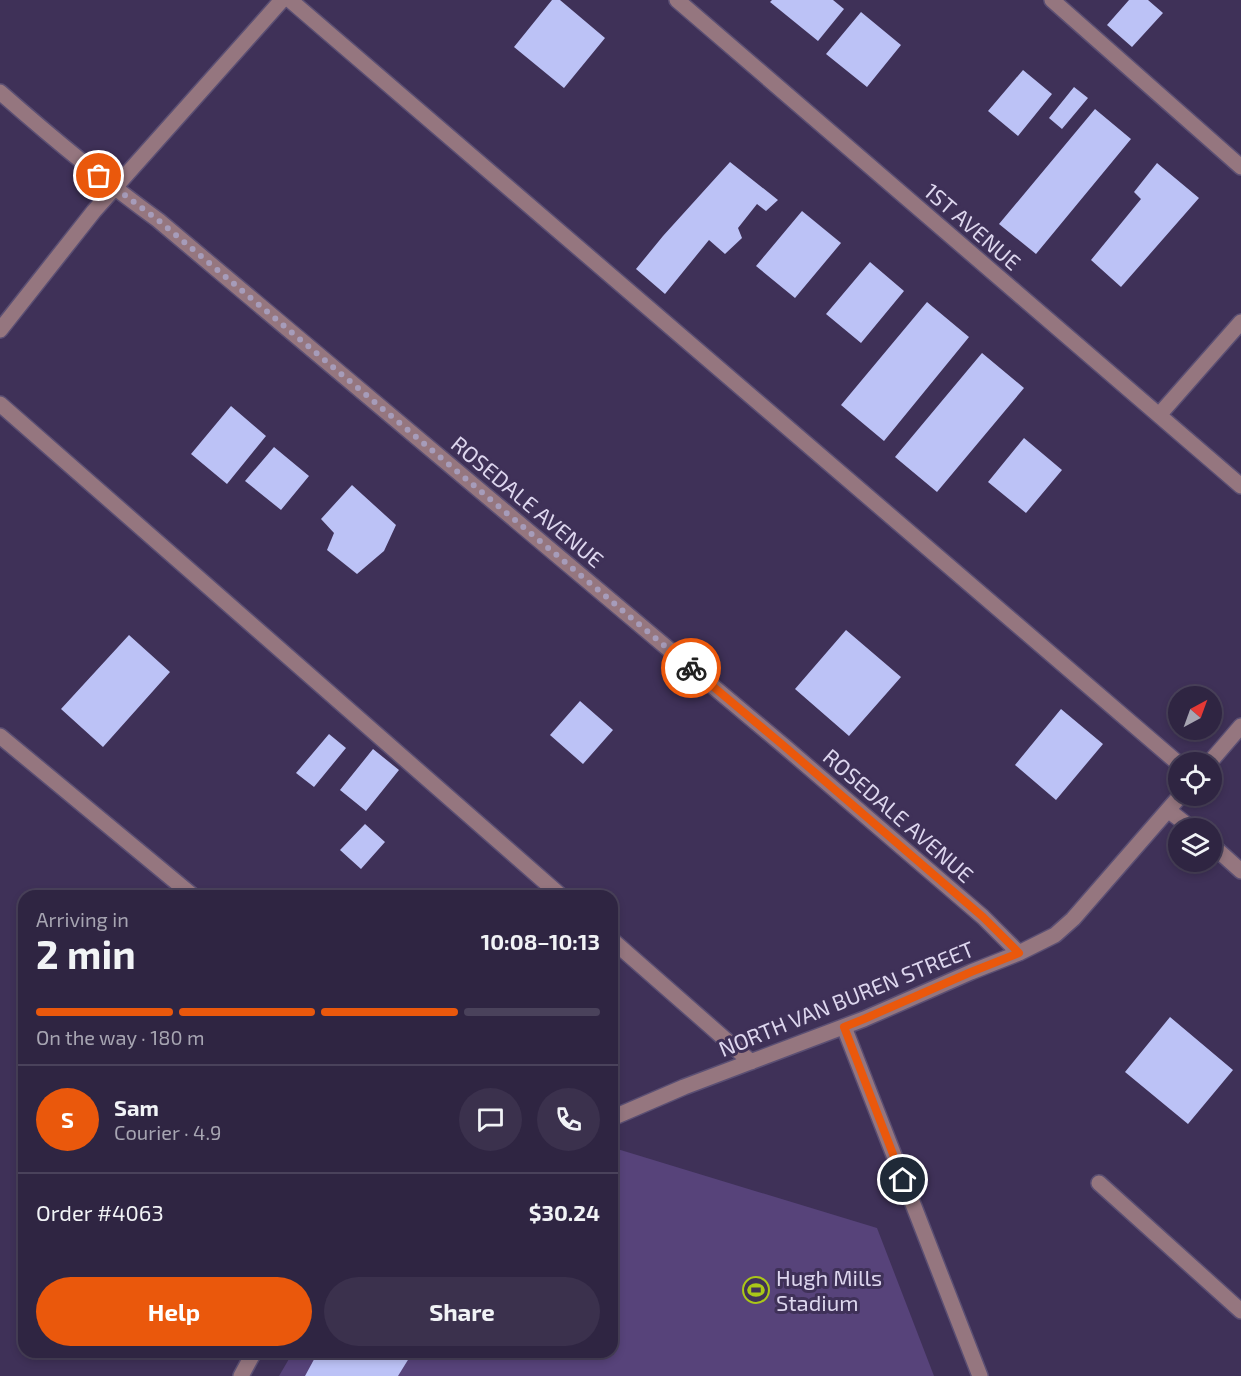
<!DOCTYPE html>
<meta charset="utf-8">
<style>
:root{--surface:#2f2542;--page:#3b314d;--text:#f1f3f6;--muted:#a7a5b2;--line:#4a425b;--accent:#ea580c}
body{margin:0;font-family:"Exo 2",sans-serif;background:var(--page);color:var(--text);height:100vh;display:flex;flex-direction:column;font-size:22px;white-space:nowrap}
*{box-sizing:border-box;margin:0}
p{font-size:20px;color:var(--muted)}
.icon{flex:none;width:33px;height:33px;fill:none;stroke:currentColor;stroke-width:2;stroke-linecap:round;stroke-linejoin:round}
.map{position:relative;flex:1;overflow:hidden}
.sheet{position:absolute;left:18px;top:890px;width:600px;height:468px;display:flex;flex-direction:column;background:var(--surface);border-radius:18px;box-shadow:0 3px 9px #0003,0 0 0 2px var(--line)}
.sheet>*{flex:none}
.needle{width:39px;rotate:41deg}
.buttons{position:absolute;left:1168px;top:686px;display:grid;gap:12px}
.buttons a{display:grid;place-items:center;width:54px;height:54px;border-radius:50%;background:var(--surface);box-shadow:0 3px 9px #0003,0 0 0 2px var(--line);font-size:30px}
.pin{position:absolute;display:grid;place-items:center;width:51px;height:51px;color:#fff;margin:-26px;border:3px solid #fff;border-radius:50%;box-shadow:0 2px 6px #0007}
.courier{position:absolute;display:grid;place-items:center;width:60px;height:60px;margin:-30px;border:4px solid #ea580c;border-radius:50%;background:#fff;color:#222;box-shadow:0 2px 8px #0007}
.overview em{font-style:normal;font-weight:700}
.overview div{display:flex;flex-direction:column-reverse}
.overview{display:flex;align-items:center;justify-content:space-between;height:102px;padding:0 18px}
h1{font-size:39px;font-weight:700;line-height:45px}
.bar{display:grid;grid-template-columns:repeat(4,1fr);gap:9px 6px;align-content:center;height:72px;padding:0 18px}
.bar i{height:8px;border-radius:4px;background:var(--line)}
.bar .active{background:var(--accent)}
.bar p{grid-column:span 4}
.line{display:flex;align-items:center;gap:15px;padding:0 18px;border-top:2px solid var(--line)}
.line div{flex:1}
.round{display:grid;place-items:center;flex:none;width:63px;height:63px;border-radius:32px;background:var(--page)}
.button{display:flex;gap:12px;margin-top:auto;padding:12px 18px}
.button a{flex:1;height:69px;border-radius:36px;background:var(--accent);color:#fff;font-size:24px;font-weight:700;line-height:69px;text-align:center}
.button a+a{background:var(--page);color:var(--text)}
.map>svg:first-child{display:block}
</style>
<div class="map">
<svg width="1241" height="1376" viewBox="0 0 1241 1376">
<rect width="100%" height="100%" fill="#3f3158"/>
<path fill="#57437a" d="M614,1148l263,80 57,148h-655l14,-24h319v-203z"/>
<path fill="#bcc2f6" d="M552,0h8l45,38 -41,50 -50,-41z
M772,0h61l11,9 -26,32 -48,-39z
M1129,0h19l15,13 -31,34 -25,-22z
M861,12l40,33 -34,42 -41,-33z
M1023,70l29,24 -34,42 -30,-25z
M1074,87l14,11 -26,31 -13,-11z
M1095,109l36,30 -95,115 -37,-30z
M730,162l48,38 -12,11 -9,-7 -19,24 4,10 -17,16 -16,-14 -44,54 -29,-25 27,-33z
M1157,163l42,35 -78,89 -30,-27 50,-61 -7,-7z
M802,211l39,32 -46,55 -39,-32z
M870,262l34,29 -43,52 -35,-29z
M927,302l42,35 -85,104 -43,-36z
M982,353l42,35 -87,104 -42,-35z
M231,406l35,30 -39,48 -36,-30z
M1024,438l38,32 -36,43 -38,-31z
M274,447l35,29 -28,34 -36,-29z
M352,485l44,40 -12,26 -27,23 -30,-24 7,-17 -13,-14z
M846,630l55,47 -52,59 -54,-47z
M129,635l41,37 -67,75 -42,-38z
M580,701l33,29 -30,34 -33,-29z
M1061,709l42,35 -47,56 -41,-35z
M329,734l17,14 -32,39 -18,-14z
M373,749l26,21 -33,41 -26,-21z
M365,824l20,18 -24,27 -21,-19z
M1170,1017l63,53 -45,54 -63,-52z
M318,1352h87l6,3 -13,21h-93z"/>
<g fill="none" stroke-linecap="round" stroke-linejoin="round">
<defs>
<path id="minor" d="M290,0l889,764
M677,0l564,486
M1052,0l189,167
M0,92c51,45 103,88 158,128l626,526 199,171 36,36
M0,330l94,-119 188,-211
M0,404l561,492
M1159,415l82,-93
M0,736l193,160
M1210,762l31,-36
M1168,810l23,18
M1212,845l29,26
M612,940l139,122
M844,1027l136,349
M612,1118l72,-31 180,-68 107,-47 48,-19 36,-18 18,-16 108,-124
M1099,1183l142,128
M241,1376l13,-24"/>
</defs>
<use href="#minor" stroke="#5b4f73" stroke-width="18"/>
<use href="#minor" stroke="#95767f" stroke-width="15"/>
</g>
<g fill="none" stroke-linecap="round" stroke-linejoin="round">
<path stroke="#a69cba" stroke-width="6" stroke-dasharray="0 10.8" d="M99,176l59,44 533,448"/>
<path stroke="#ea580c" stroke-width="8" d="M691,668l93,78 199,171 36,36 -48,19 -107,47 -20,8 59,153"/>
</g>
<defs>
<symbol id="stadium-ring" viewBox="-11 -11 22 22"><circle r="9.5" fill="#3f3158" stroke="#aac718" stroke-width="1.5"/><path d="M0-5a6.5 5 0 1 0 0 10a6.5 5 0 1 0 0-10ZM-3.5-1.8h7v3.6h-7Z" fill="#aac718"/></symbol>
</defs>
<g fill-rule="evenodd">
<use href="#stadium-ring" x="741" y="1275" width="30" height="30"/>
</g>
<g text-anchor="middle" dominant-baseline="central" stroke-width="6" stroke-linejoin="round" paint-order="stroke">
<g font-size="22" fill="#ddd6ee" stroke="#3f3158">
<text transform="translate(973 226) rotate(41)">1ST AVENUE</text>
<text transform="translate(528 501) rotate(40)">ROSEDALE AVENUE</text>
<text transform="translate(899 815) rotate(41)">ROSEDALE AVENUE</text>
<text transform="translate(846 998) rotate(-22)">NORTH VAN BUREN STREET</text>
</g>
<g font-size="22" fill="#ddd6ee" stroke="#3f3158" text-anchor="start">
<text x="776" y="1277">Hugh Mills<tspan x="776" dy="25">Stadium</tspan></text>
</g>
</g>
</svg>
<div class="buttons">
<a><svg class="needle" viewBox="-14 -14 28 28"><path d="M0-13l5 13h-10z" fill="#e53935"/><path d="M0 13l5-13h-10z" fill="#a7a5b2"/></svg></a>
<a><svg class="icon" aria-label="locate" viewBox="0 0 24 24"><circle cx="12" cy="12" r="6"/><path d="M12 2v4M12 18v4M2 12h4M18 12h4"/></svg></a>
<a><svg class="icon" aria-label="layers" viewBox="0 0 24 24"><path d="M12 4l9 5-9 5-9-5zM3 14l9 5 9-5"/></svg></a>
</div>
<div class="pin" style="left:99px;top:176px;background:#ea580c"><svg class="icon" aria-label="bag" viewBox="0 0 24 24"><path d="M5 8h14l-1 12H6zM9 8a3 3 0 0 1 6 0"/></svg></div>
<div class="pin" style="left:903px;top:1180px;background:#1f2937"><svg class="icon" aria-label="home" viewBox="0 0 24 24"><path d="M3 11l9-7 9 7M6 9v11h12V9"/></svg></div>
<div class="courier" style="left:691px;top:668px"><svg class="icon" aria-label="bike" viewBox="0 0 24 24"><circle cx="6" cy="16" r="4"/><circle cx="18" cy="16" r="4"/><path d="M6 16l4-8h5l3 8M10 8l3 8H6M13 5h3"/></svg></div>
<section class="sheet">
<div class="overview"><div><h1>2 min</h1><p>Arriving in</p></div><em>10:08–10:13</em></div>
<div class="bar"><i class="active"></i><i class="active"></i><i class="active"></i><i></i><p>On the way · 180 m</p></div>
<div class="line" style="height:108px"><b class="round" style="background:var(--accent);color:#fff">S</b><div><b>Sam</b><p>Courier · 4.9</p></div><a class="round"><svg class="icon" aria-label="chat" viewBox="0 0 24 24"><path d="M4 5h16v11H9l-5 4z"/></svg></a><a class="round"><svg class="icon" aria-label="phone" viewBox="0 0 24 24"><path d="M5 4h4l2 5-3 2q2 4 5 5l2-3 5 2v4C11 20 4 13 5 4z"/></svg></a></div>
<div class="line" style="height:78px"><div>Order #4063</div><b>$30.24</b></div>
<div class="button"><a>Help</a><a>Share</a></div>
</section>
</div>
